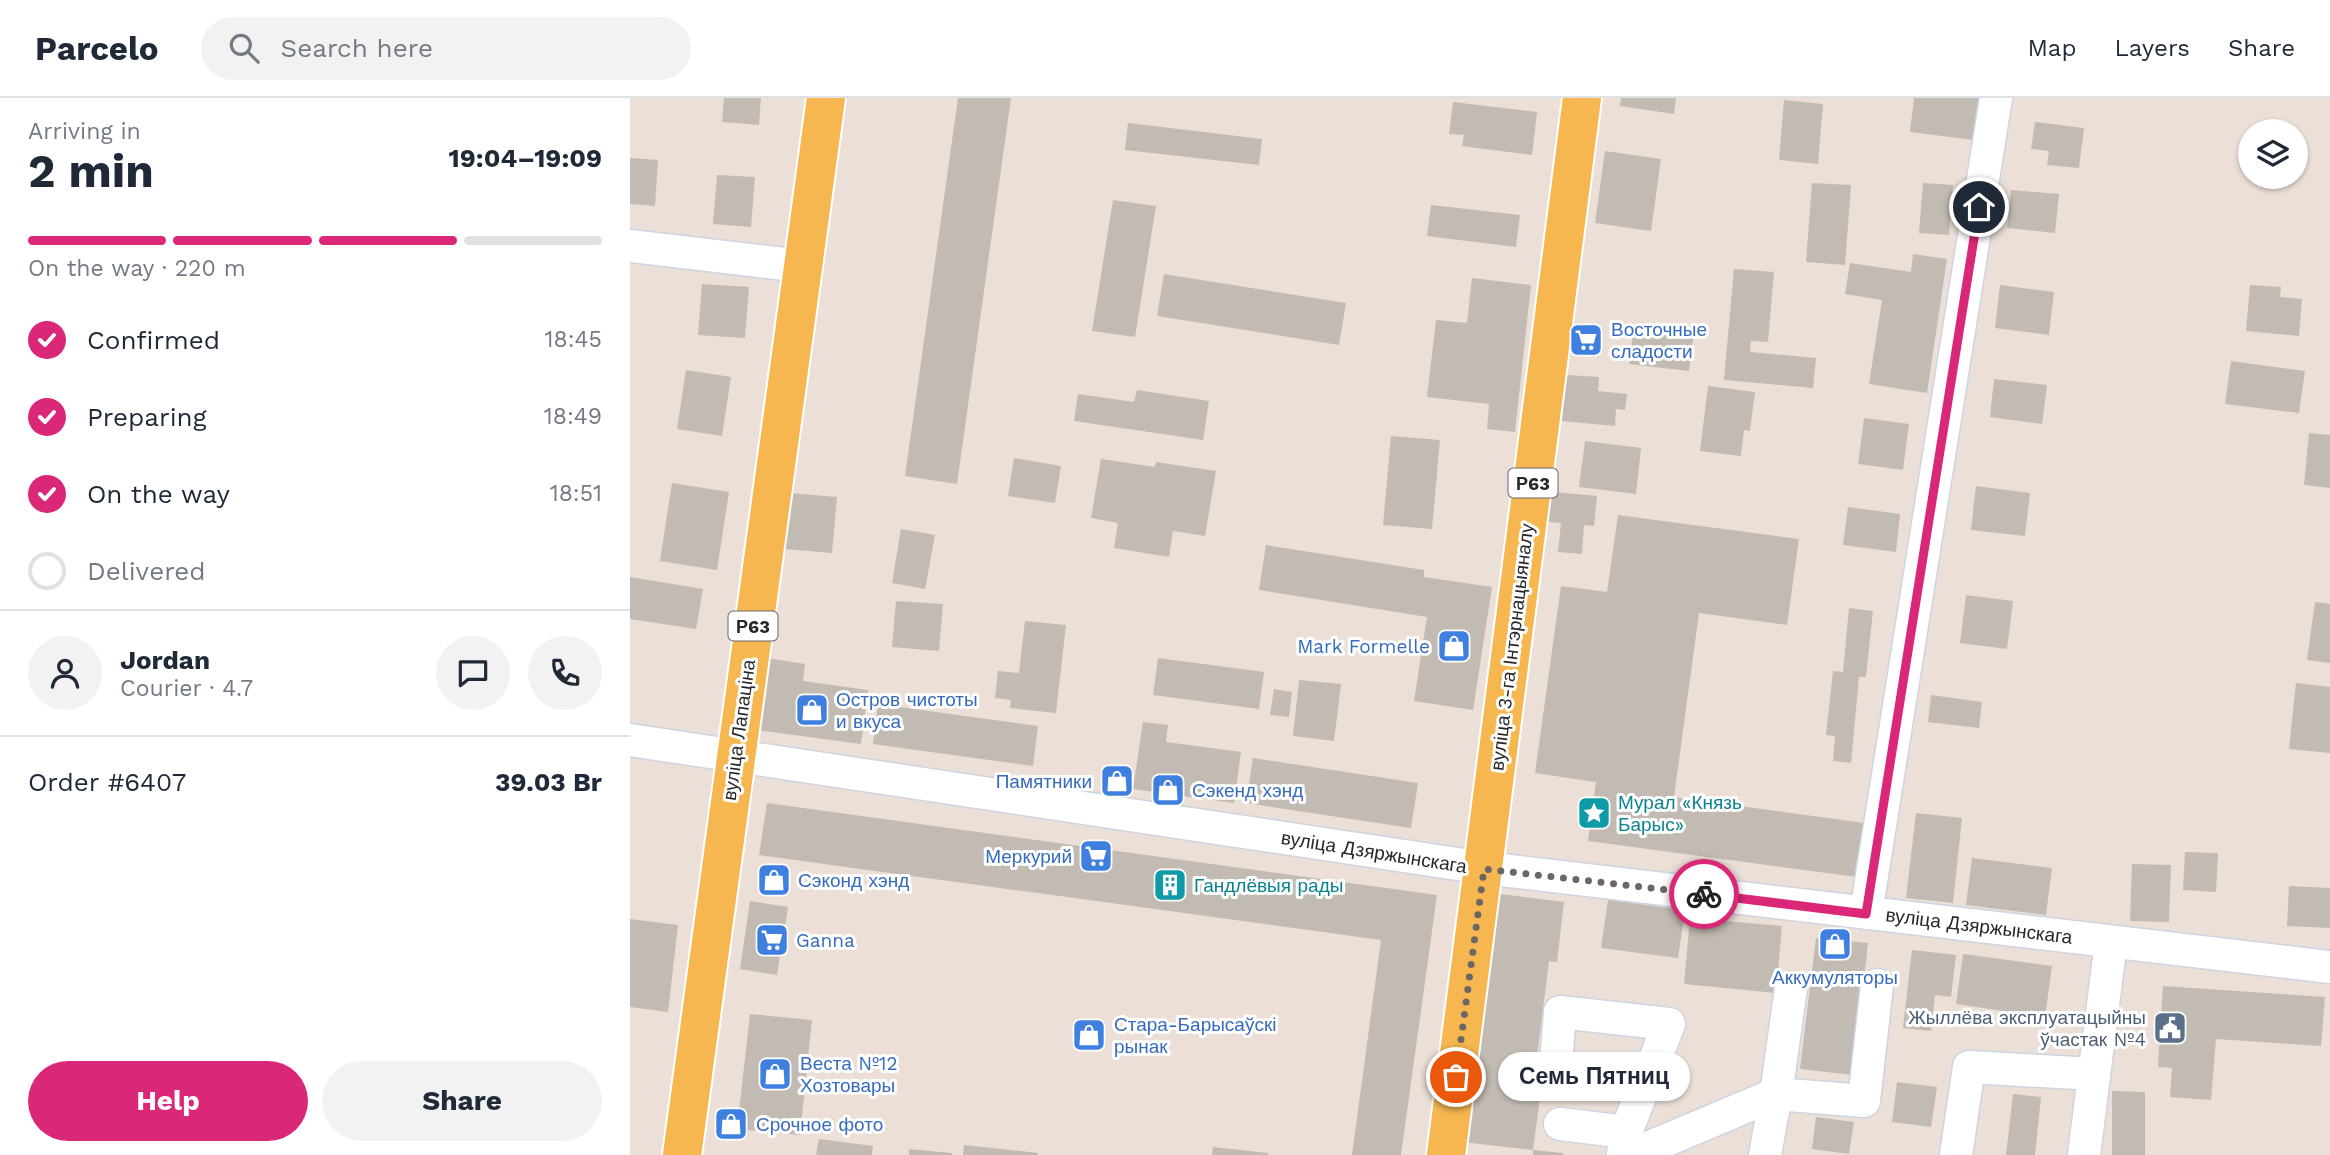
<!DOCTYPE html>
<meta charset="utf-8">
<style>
:root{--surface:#fff;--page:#f2f2f3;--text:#1f2937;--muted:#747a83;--line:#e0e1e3;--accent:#db2777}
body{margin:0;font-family:"Work Sans",sans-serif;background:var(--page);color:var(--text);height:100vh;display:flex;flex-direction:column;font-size:26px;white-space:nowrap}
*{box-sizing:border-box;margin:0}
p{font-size:23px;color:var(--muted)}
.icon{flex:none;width:38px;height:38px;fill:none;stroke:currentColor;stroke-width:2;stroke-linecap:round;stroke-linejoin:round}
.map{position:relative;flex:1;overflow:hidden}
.sheet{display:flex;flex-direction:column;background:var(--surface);width:630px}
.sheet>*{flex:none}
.controls{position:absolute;left:1608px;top:21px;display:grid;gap:14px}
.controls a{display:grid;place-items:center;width:70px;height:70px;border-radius:50%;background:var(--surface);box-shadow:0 2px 5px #0004;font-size:35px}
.pin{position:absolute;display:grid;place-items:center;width:60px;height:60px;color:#fff;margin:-30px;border:4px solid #fff;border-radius:50%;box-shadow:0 2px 7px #0007}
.courier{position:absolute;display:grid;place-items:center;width:70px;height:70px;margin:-35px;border:5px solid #db2777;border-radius:50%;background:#fff;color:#222;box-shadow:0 2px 9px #0007}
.bubble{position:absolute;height:49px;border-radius:24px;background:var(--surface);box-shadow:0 2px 5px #0004;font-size:23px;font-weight:700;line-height:49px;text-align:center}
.summary em{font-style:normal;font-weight:700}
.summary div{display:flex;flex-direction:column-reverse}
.summary{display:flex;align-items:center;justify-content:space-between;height:119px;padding:0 28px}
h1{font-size:46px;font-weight:700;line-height:52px}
.bar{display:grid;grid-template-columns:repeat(4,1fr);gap:10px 7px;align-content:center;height:84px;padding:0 28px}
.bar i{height:9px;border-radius:5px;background:var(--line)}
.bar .selected{background:var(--accent)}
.bar p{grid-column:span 4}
.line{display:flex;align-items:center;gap:18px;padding:0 28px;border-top:2px solid var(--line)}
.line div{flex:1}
.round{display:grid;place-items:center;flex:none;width:74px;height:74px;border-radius:37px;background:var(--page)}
ol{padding:0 28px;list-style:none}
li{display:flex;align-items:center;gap:21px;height:77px}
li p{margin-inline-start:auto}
li .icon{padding:7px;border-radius:50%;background:var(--accent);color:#fff;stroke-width:4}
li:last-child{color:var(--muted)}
li i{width:38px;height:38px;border:4px solid var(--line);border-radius:50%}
.cta{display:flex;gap:14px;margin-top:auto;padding:14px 28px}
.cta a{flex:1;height:80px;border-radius:42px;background:var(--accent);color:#fff;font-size:28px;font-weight:700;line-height:80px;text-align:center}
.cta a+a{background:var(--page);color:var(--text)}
header{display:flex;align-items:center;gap:42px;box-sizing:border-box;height:98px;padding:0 35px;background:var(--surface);border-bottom:2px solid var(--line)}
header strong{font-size:33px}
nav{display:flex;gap:38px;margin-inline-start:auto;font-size:24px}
.search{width:490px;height:63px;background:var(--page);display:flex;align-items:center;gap:18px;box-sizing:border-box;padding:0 24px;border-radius:38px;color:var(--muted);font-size:26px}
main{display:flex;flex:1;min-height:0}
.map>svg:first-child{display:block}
</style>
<header>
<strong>Parcelo</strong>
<div class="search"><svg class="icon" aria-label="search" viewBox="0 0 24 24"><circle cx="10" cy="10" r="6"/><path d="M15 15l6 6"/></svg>Search here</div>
<nav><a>Map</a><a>Layers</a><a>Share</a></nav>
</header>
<main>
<section class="sheet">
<div class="summary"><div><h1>2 min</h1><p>Arriving in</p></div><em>19:04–19:09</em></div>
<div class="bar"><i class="selected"></i><i class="selected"></i><i class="selected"></i><i></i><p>On the way · 220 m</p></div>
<ol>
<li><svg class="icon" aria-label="check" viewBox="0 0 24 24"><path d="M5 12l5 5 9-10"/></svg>Confirmed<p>18:45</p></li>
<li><svg class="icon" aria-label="check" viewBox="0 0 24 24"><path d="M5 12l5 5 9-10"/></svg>Preparing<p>18:49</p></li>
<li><svg class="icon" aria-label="check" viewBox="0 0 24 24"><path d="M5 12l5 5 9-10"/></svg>On the way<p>18:51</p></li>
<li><i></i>Delivered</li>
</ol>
<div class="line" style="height:126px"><a class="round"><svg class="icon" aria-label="person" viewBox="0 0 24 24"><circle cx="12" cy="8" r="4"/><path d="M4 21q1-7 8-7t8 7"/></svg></a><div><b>Jordan</b><p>Courier · 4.7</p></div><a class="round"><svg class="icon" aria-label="chat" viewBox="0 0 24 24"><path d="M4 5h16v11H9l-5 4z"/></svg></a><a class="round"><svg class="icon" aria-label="phone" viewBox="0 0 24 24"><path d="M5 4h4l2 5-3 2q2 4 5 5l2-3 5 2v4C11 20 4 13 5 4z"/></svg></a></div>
<div class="line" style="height:91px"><div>Order #6407</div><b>39.03 Br</b></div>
<div class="cta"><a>Help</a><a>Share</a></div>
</section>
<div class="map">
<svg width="1700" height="1057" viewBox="0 0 1700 1057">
<rect width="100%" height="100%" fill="#ebdfd7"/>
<path fill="#c2bbb3" d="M94,0h37l-2,27 -37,-3z
M328,0h53l-54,386 -52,-8z
M991,0h55l-2,16 -54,-8z
M1284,0h65l-5,42 -64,-8z
M1154,2l39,4 -5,60 -39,-4z
M823,4l84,10 -5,43 -70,-9 2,-11 -15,-1z
M1405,24l49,6 -5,40 -32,-3 2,-14 -18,-2z
M498,25l134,16 -3,26 -134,-15z
M975,53l56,8 -10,72 -56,-8z
M0,60l28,2 -3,46 -25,-2z
M87,77l38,2 -4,50 -38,-3z
M1182,85l39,2 -6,80 -39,-3z
M1293,85l30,2 -4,50 -30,-2z
M1381,92l48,4 -4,39 -48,-5z
M483,102l43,6 -21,131 -43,-6z
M801,107l89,10 -4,32 -89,-11z
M1283,156l34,5 -20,134 -58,-9 13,-84 -37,-6 5,-31 61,9z
M1104,171l40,3 -6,70 -17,-1 -1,11 66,6 -3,30 -89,-8z
M534,176l182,29 -7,42 -182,-29z
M842,180l59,7 -16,147 -28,-3 2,-25 -62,-7 9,-77 31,3z
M72,186l47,3 -4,51 -47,-3z
M1370,187l54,7 -5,43 -54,-7z
M1620,187l31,2 -1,10 22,2 -3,37 -53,-5z
M1004,227l60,7 -5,39 -60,-7z
M1601,263l74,10 -6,42 -74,-9z
M56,272l45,7 -9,59 -45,-7z
M936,277l33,2 -1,14 29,3 -2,16 -9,-1 -1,17 -53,-5z
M1364,281l53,6 -5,39 -52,-7z
M1078,288l47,6 -5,39 -6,-1 -3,26 -41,-5z
M507,292l72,11 -6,39 -129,-19 4,-27 56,8z
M1234,320l45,6 -6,46 -45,-6z
M1679,335l21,2v53l-26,-3z
M761,338l49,4 -8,89 -49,-4z
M955,343l56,7 -5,46 -57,-7z
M384,360l47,8 -6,37 -47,-7z
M471,361l54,8 1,-5 60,9 -11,65 -32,-5 -4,26 -55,-9 4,-25 -27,-5z
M42,385l57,9 -12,78 -57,-9z
M1346,388l54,7 -5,43 -54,-6z
M913,393l54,5 -3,30 -10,-1 -2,29 -24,-2 3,-29 -21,-2z
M160,395l47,4 -5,56 -47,-4z
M1218,409l52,7 -4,38 -53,-7z
M988,417l181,24 -12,86 -88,-12 -25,184 190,26 -7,54 -269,-36 8,-59 -61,-9 26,-187 46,6z
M271,431l34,6 -10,54 -33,-6z
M636,447l158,25v7l68,10 -19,123 -59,-9 13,-84 -168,-27z
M0,479l73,12 -7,40 -66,-10z
M1336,497l47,6 -6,48 -47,-6z
M266,503l47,3 -4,47 -47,-4z
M1685,504l15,2v59l-23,-3z
M1219,510l24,3 -7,66h-7l-8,86 -18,-2 2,-25 -9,-1 7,-64 10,1z
M395,523l41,4 -10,88 -46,-5 1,-8 -16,-2 3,-27 21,2z
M136,560l39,6 -2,17 65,9 -7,54 -105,-14z
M528,560l106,14 -5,37 -106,-14z
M669,582l42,4 -7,57 -41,-5z
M1666,585l34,4v66l-41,-4z
M644,591l18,3 -3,25 -19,-2z
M1301,597l51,7 -3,26 -51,-6z
M248,606l160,22 -5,40 -160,-22z
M513,624l25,3 -2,17 75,10 -7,51 -101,-14z
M623,660l165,25 -7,45 -165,-25z
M137,705l670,92 -36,260h-49l29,-215 -622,-85z
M1286,715l46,5 -9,85 -47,-5z
M1555,754l33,1 -2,39 -33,-2z
M1342,760l80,10 -6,47 -80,-10z
M1502,766l39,1 -2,57 -39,-1z
M1659,788l41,2v40l-43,-2z
M862,795l72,9 -7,60 -8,-1 -17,136 8,1 -7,52 -71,-8z
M978,802l77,10 -7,48 -77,-10z
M120,803l38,6 -11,68 -37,-6z
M1060,820l92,8 -6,67 -92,-9z
M0,821l48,6 -10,87 -38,-5z
M1186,840l52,5 -15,132 -53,-6z
M1282,852l44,5 -5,42 -16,-2 -4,36 -28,-3z
M1333,856l89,12 -7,51 -89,-13z
M1533,888l162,11 -4,49 -105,-7 -5,61 -41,-3 2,-29 -14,-1z
M120,916l62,6 -12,115 -63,-6z
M1267,984l40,5 -6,40 -39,-5z
M1482,993l33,1v63h-33z
M1383,996l28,3 -6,58h-29z
M1186,1019l38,5 -5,32 -37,-5z
M189,1041l54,7 -1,9h-56z
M334,1047l74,8v2h-75z
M583,1049l55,6v2h-56z
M279,1051l43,4v2h-43z
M903,1052l30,3v2h-30z"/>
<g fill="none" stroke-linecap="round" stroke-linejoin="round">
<defs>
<path id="minor" d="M0,148l172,20
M0,642l854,128 846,99
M1236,815l130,-815
M926,966l4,-52 109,12 -43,108
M930,1026l66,8 -3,22
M1001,1057l145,-61 15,-106
M1135,1057l11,-61 88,7 13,-116
M1326,1057l13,-88 125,7
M1454,1057l27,-213"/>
<path id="major" d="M52,1057l144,-1057
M816,1057l136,-1057"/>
</defs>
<use href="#minor" stroke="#cdd4e2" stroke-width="35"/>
<use href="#major" stroke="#fff" stroke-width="42"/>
<use href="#minor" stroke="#fff" stroke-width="32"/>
<use href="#major" stroke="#f7b750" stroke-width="38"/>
</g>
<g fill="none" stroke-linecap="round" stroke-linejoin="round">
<path stroke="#6c6765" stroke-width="7" stroke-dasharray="0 12.6" d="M826,979l28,-208 220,25"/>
<path stroke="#db2777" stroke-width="9" d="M1074,796l162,20 113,-707"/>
</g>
<defs>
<symbol id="supermarket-square" viewBox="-11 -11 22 22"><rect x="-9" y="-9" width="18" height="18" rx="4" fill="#3f7fe0" stroke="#fff"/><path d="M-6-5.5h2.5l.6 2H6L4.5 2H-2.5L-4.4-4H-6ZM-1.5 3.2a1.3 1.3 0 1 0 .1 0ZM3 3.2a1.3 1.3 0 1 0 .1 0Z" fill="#fff"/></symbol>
<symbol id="shop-square" viewBox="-11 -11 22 22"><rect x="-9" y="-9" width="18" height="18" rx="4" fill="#3f7fe0" stroke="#fff"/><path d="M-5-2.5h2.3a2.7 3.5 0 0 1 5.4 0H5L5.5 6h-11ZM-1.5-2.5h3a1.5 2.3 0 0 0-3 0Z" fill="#fff"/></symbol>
<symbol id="sight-square" viewBox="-11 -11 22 22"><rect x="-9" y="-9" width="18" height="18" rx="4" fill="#0f9aa8" stroke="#fff"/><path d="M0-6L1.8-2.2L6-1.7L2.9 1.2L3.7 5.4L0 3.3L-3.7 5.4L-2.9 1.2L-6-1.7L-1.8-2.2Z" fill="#fff"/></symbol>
<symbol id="building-square" viewBox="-11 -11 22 22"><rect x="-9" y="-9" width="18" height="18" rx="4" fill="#0f9aa8" stroke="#fff"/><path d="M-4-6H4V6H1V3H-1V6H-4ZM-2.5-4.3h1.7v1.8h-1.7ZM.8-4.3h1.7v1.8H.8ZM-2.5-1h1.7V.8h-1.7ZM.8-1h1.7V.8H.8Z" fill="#fff"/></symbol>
<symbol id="civic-square" viewBox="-11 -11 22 22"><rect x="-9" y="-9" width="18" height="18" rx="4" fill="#5c6f8a" stroke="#fff"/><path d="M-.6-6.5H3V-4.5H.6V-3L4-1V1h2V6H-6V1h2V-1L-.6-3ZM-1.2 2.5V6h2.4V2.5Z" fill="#fff"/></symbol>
</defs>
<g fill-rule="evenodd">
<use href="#supermarket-square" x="937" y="223" width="38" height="38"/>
<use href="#shop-square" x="805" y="529" width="38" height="38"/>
<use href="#shop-square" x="163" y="593" width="38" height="38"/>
<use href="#shop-square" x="468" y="664" width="38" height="38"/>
<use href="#shop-square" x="519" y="673" width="38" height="38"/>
<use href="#sight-square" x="945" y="696" width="38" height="38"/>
<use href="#supermarket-square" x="447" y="739" width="38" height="38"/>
<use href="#shop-square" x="125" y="763" width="38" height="38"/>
<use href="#building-square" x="521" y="768" width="38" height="38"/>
<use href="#supermarket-square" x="123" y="823" width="38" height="38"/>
<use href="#shop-square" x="1186" y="827" width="38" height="38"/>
<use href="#civic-square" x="1521" y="911" width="38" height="38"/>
<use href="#shop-square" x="440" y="918" width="38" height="38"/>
<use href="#shop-square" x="126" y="957" width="38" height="38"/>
<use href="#shop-square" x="82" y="1007" width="38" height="38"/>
</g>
<g text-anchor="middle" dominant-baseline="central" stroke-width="6" stroke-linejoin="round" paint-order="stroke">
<g fill="#fff" stroke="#686868" stroke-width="2">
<rect x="878.5" y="370.5" width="49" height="29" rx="5"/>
<rect x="98.5" y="513.5" width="49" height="29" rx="5"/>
</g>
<g font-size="18" font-weight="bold" fill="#272727">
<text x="903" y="385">Р63</text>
<text x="123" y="528">Р63</text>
</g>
<g font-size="19" fill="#366cbe" stroke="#fff" text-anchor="start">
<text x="981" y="231">Восточные<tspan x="981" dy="22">сладости</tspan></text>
<text x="800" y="548" text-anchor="end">Mark Formelle</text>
<text x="206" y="601">Остров чистоты<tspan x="206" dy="22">и вкуса</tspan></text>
<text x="462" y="683" text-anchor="end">Памятники</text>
<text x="562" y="692">Сэкенд хэнд</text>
<text x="442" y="758" text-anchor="end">Меркурий</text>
<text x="168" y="782">Сэконд хэнд</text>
<text x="166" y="842">Ganna</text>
<text x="1205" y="879" text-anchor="middle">Аккумуляторы</text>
<text x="484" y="926">Стара-Барысаўскі<tspan x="484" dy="22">рынак</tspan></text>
<text x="170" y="965">Веста №12<tspan x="170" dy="22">Хозтовары</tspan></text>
<text x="126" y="1026">Срочное фото</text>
</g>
<g font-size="19" fill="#272727" stroke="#fff">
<text transform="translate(882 549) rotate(-83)">вуліца 3-га Інтэрнацыяналу</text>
<text transform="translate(109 632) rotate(-82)">вуліца Лапаціна</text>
<text transform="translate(744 754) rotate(9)">вуліца Дзяржынскага</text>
<text transform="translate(1349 828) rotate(7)">вуліца Дзяржынскага</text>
</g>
<g font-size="19" fill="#0d838f" stroke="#fff" text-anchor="start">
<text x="988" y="704">Мурал «Князь<tspan x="988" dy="22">Барыс»</tspan></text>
<text x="564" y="787">Гандлёвыя рады</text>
</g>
<g font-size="19" fill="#4e5e75" stroke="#fff" text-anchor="end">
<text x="1516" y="919">Жыллёва эксплуатацыйны<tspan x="1516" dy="22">ўчастак №4</tspan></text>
</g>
</g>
</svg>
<div class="controls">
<a><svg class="icon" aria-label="layers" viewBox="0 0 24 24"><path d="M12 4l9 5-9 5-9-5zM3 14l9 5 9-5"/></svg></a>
</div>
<div class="pin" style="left:826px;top:979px;background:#ea580c"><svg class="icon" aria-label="bag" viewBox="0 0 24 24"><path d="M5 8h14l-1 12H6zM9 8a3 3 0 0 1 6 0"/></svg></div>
<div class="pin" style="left:1349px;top:109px;background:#1f2937"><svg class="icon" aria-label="home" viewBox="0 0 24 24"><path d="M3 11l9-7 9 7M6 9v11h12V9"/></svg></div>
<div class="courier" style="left:1074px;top:796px"><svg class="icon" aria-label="bike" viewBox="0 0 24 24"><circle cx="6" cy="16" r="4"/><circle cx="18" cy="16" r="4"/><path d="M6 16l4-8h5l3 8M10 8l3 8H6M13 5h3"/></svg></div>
<div class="bubble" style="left:868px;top:954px;width:192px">Семь Пятниц</div>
</div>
</main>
